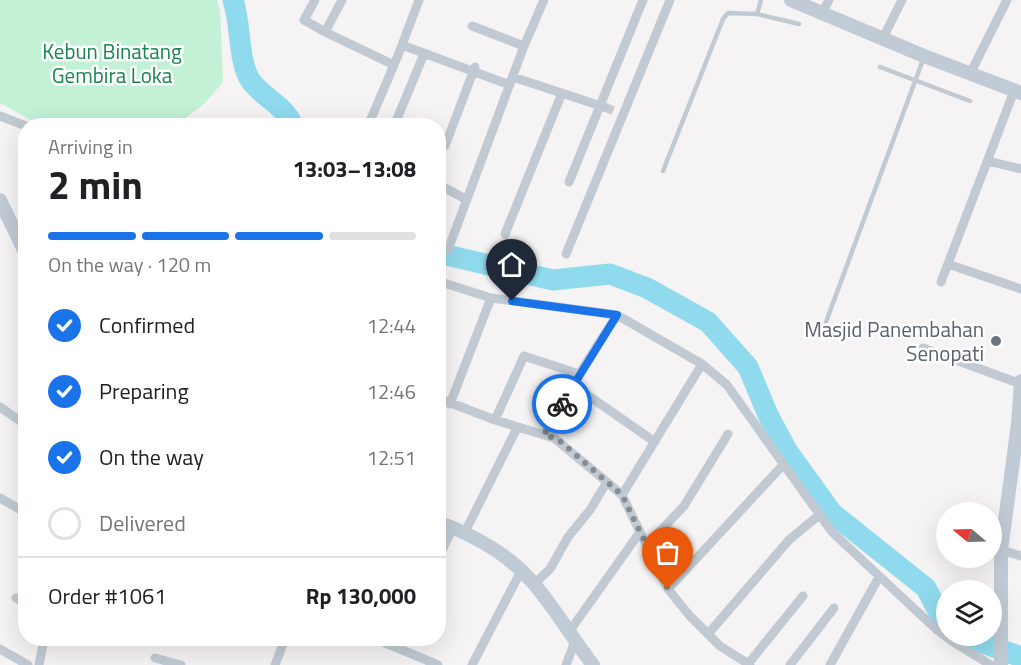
<!DOCTYPE html>
<meta charset="utf-8">
<style>
:root{--surface:#fff;--page:#f2f2f2;--text:#202124;--muted:#757577;--line:#e0e0e0;--accent:#1a73e8}
body{margin:0;font-family:"Titillium Web",sans-serif;background:var(--page);color:var(--text);height:100vh;display:flex;flex-direction:column;font-size:22px;white-space:nowrap}
*{box-sizing:border-box;margin:0}
p{font-size:20px;color:var(--muted)}
.icon{flex:none;width:33px;height:33px;fill:none;stroke:currentColor;stroke-width:2;stroke-linecap:round;stroke-linejoin:round}
.map{position:relative;flex:1;overflow:hidden}
.details{position:absolute;left:18px;top:118px;width:428px;height:528px;display:flex;flex-direction:column;background:var(--surface);border-radius:24px;box-shadow:0 6px 24px #0002}
.details>*{flex:none}
.needle{width:39px;rotate:289deg}
.buttons{position:absolute;left:936px;top:502px;display:grid;gap:12px}
.buttons a{display:grid;place-items:center;width:66px;height:66px;border-radius:50%;background:var(--surface);box-shadow:0 6px 24px #0002;font-size:30px}
.pin{position:absolute;display:grid;place-items:center;width:51px;height:51px;color:#fff;margin:-62px -26px;border-radius:50% 50% 50% 0;rotate:-45deg;box-shadow:0 0 6px #0007}
.pin .icon{rotate:45deg}
.courier{position:absolute;display:grid;place-items:center;width:60px;height:60px;margin:-30px;border:4px solid #1a73e8;border-radius:50%;background:#fff;color:#222;box-shadow:0 2px 8px #0007}
.headline em{font-style:normal;font-weight:700}
.headline div{display:flex;flex-direction:column-reverse}
.headline{display:flex;align-items:center;justify-content:space-between;height:102px;padding:0 30px}
h1{font-size:39px;font-weight:700;line-height:45px}
.bar{display:grid;grid-template-columns:repeat(4,1fr);gap:9px 6px;align-content:center;height:72px;padding:0 30px}
.bar i{height:8px;border-radius:4px;background:var(--line)}
.bar .active{background:var(--accent)}
.bar p{grid-column:span 4}
.line{display:flex;align-items:center;gap:15px;padding:0 30px;border-top:2px solid var(--line)}
.line div{flex:1}
ol{padding:0 30px;list-style:none}
li{display:flex;align-items:center;gap:18px;height:66px}
li p{margin-inline-start:auto}
li .icon{padding:6px;border-radius:50%;background:var(--accent);color:#fff;stroke-width:4}
li:last-child{color:var(--muted)}
li i{width:33px;height:33px;border:3px solid var(--line);border-radius:50%}
.map>svg:first-child{display:block}
</style>
<div class="map">
<svg width="1021" height="665" viewBox="0 0 1021 665">
<rect width="100%" height="100%" fill="#f5f3f3"/>
<path fill="#c3f1d5" d="M0,0h217l3,11 3,71 -19,22 -29,22h-133l-42,-23z"/>
<g fill="none" stroke-linecap="round" stroke-linejoin="round">
<path stroke="#90daee" stroke-width="21" d="M233,0c8,23 5,58 16,78 11,19 36,26 44,48
M438,253l115,27 57,-6 37,14 61,34 40,45 20,48 20,37 44,61 94,75 20,38
M964,636l57,21"/>
<path stroke="#caccce" stroke-width="9" stroke-dasharray="9 4.5" stroke-linecap="butt" d="M605,107l11,5"/>
<path stroke="#c1cad2" stroke-width="4.5" d="M757,14l42,10
M880,67l90,34
M663,171l60,-152 5,-6 29,1 4,-14
M826,322l98,-265"/>
<path stroke="#c1cad2" stroke-width="9" d="M315,0l-11,20 21,12
M342,0l-17,32 69,33
M822,13l7,-13
M472,26l52,20
M883,38l19,-38
M402,45l108,40
M970,74l37,-74
M513,77l91,30
M0,116l26,10
M368,126l31,-73 20,-53
M394,126l30,-72
M445,146l30,-79
M988,161l33,8
M569,182l74,-182
M438,184l29,16
M505,234l57,-141
M448,250l76,-204 20,-46
M566,254l104,-254
M948,264l73,25
M438,281l53,17 126,17 85,49 25,21 105,147 105,98 21,15 33,20
M941,282l73,-191
M923,348l98,36
M573,385l82,57
M438,398l57,22 59,18 53,44 15,13 46,94 21,26 31,31 30,19
M450,404l41,-106
M0,407l26,18
M495,420l29,-64 55,18
M544,435l35,-61 38,-59
M622,495l80,-131
M0,498l26,15
M465,532l52,-104
M647,545l37,-39 44,-72
M1001,550l20,6
M438,559l15,-32
M534,584l16,-15 18,-32 22,-27 17,-28
M668,589l115,-124
M16,598l10,6
M569,632l71,-100
M708,634l81,-94 30,-25
M376,639l62,26
M0,649l28,16
M155,658l26,7
M748,664l55,-68
M39,665l5,-26
M275,665l10,-26
M472,665l49,-94
M566,665l9,-24
M790,665l44,-57
M830,665l49,-88"/>
<path stroke="#c1cbd6" stroke-width="14" d="M791,0l133,56 97,37
M0,200l26,54
M438,522c36,13 72,33 97,63 21,25 38,54 58,80
M1001,665v-115l17,-126 3,-43"/>
</g>
<g fill="none" stroke-linecap="round" stroke-linejoin="round">
<path stroke="#868d94" stroke-width="6" stroke-dasharray="0 10.8" d="M562,404l-18,31 10,3 7,4 61,53 46,94"/>
<path stroke="#1a73e8" stroke-width="8" d="M512,301l105,14 -55,89"/>
</g>
<circle fill="#6b7280" stroke="#fff" stroke-width="2" cx="996" cy="341" r="6"/>
<g text-anchor="middle" dominant-baseline="central" stroke-width="5" stroke-linejoin="round" paint-order="stroke">
<g font-size="21" fill="#17864f" stroke="#fff">
<text x="112" y="51">Kebun Binatang<tspan x="112" dy="24">Gembira Loka</tspan></text>
</g>
<g font-size="21" fill="#5b616d" stroke="#fff" text-anchor="end">
<text x="984" y="329">Masjid Panembahan<tspan x="984" dy="24">Senopati</tspan></text>
</g>
</g>
</svg>
<div class="buttons">
<a><svg class="needle" viewBox="-14 -14 28 28"><path d="M0-13l5 13h-10z" fill="#e53935"/><path d="M0 13l5-13h-10z" fill="#757577"/></svg></a>
<a><svg class="icon" aria-label="layers" viewBox="0 0 24 24"><path d="M12 4l9 5-9 5-9-5zM3 14l9 5 9-5"/></svg></a>
</div>
<div class="pin" style="left:668px;top:589px;background:#ea580c"><svg class="icon" aria-label="bag" viewBox="0 0 24 24"><path d="M5 8h14l-1 12H6zM9 8a3 3 0 0 1 6 0"/></svg></div>
<div class="pin" style="left:512px;top:301px;background:#1f2937"><svg class="icon" aria-label="home" viewBox="0 0 24 24"><path d="M3 11l9-7 9 7M6 9v11h12V9"/></svg></div>
<div class="courier" style="left:562px;top:404px"><svg class="icon" aria-label="bike" viewBox="0 0 24 24"><circle cx="6" cy="16" r="4"/><circle cx="18" cy="16" r="4"/><path d="M6 16l4-8h5l3 8M10 8l3 8H6M13 5h3"/></svg></div>
<section class="details">
<div class="headline"><div><h1>2 min</h1><p>Arriving in</p></div><em>13:03–13:08</em></div>
<div class="bar"><i class="active"></i><i class="active"></i><i class="active"></i><i></i><p>On the way · 120 m</p></div>
<ol>
<li><svg class="icon" aria-label="check" viewBox="0 0 24 24"><path d="M5 12l5 5 9-10"/></svg>Confirmed<p>12:44</p></li>
<li><svg class="icon" aria-label="check" viewBox="0 0 24 24"><path d="M5 12l5 5 9-10"/></svg>Preparing<p>12:46</p></li>
<li><svg class="icon" aria-label="check" viewBox="0 0 24 24"><path d="M5 12l5 5 9-10"/></svg>On the way<p>12:51</p></li>
<li><i></i>Delivered</li>
</ol>
<div class="line" style="height:78px"><div>Order #1061</div><b>Rp 130,000</b></div>
</section>
</div>
